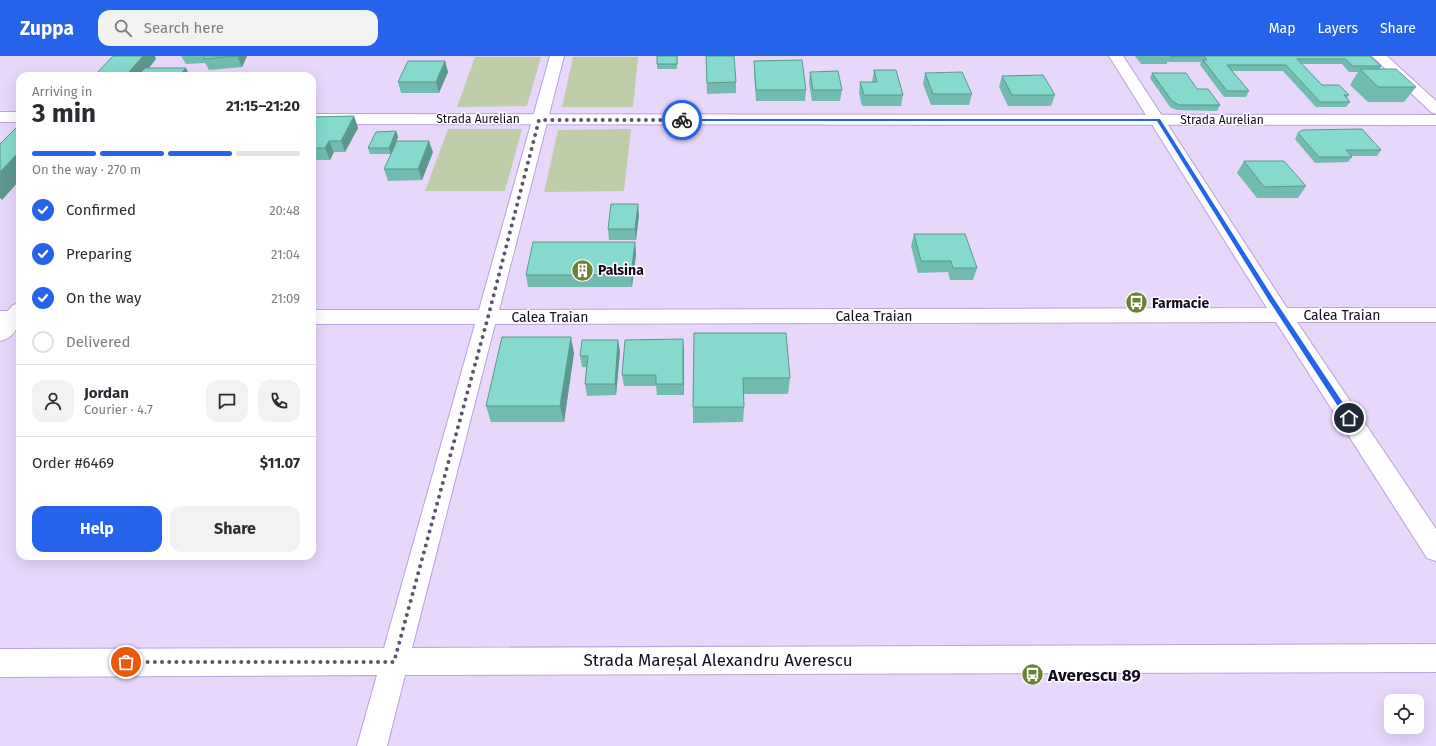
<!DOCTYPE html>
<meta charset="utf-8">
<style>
:root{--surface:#fff;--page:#f2f2f3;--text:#2b2b33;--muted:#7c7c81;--line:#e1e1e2;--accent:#2563eb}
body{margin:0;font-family:"Fira Sans",sans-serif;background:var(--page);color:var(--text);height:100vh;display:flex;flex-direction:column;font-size:15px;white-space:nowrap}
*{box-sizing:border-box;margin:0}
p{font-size:13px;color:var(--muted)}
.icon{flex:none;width:22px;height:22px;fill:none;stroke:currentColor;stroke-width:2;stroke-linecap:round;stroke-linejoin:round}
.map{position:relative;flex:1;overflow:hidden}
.details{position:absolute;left:16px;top:16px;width:300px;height:488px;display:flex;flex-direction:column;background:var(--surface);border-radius:12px;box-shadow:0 4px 16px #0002}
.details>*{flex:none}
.fabs{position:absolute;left:1384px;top:638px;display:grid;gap:8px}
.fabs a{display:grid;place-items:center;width:40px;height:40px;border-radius:8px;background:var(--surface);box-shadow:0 4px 16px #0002;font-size:20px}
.pin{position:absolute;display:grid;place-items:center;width:34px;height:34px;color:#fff;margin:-17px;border:2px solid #fff;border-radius:50%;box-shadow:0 1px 4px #0007}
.courier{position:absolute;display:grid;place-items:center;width:40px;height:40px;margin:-20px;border:3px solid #2563eb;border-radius:50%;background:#fff;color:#222;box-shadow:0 1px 5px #0007}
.summary em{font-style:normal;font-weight:700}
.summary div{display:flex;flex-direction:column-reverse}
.summary{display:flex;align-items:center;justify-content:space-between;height:68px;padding:0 16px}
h1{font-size:26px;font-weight:700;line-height:30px}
.bar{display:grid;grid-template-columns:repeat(4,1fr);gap:6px 4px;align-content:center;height:48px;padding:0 16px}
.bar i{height:5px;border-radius:3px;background:var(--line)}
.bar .current{background:var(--accent)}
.bar p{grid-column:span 4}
.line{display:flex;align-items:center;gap:10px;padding:0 16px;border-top:1px solid var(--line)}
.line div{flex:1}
.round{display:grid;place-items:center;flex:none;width:42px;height:42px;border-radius:12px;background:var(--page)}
ol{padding:0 16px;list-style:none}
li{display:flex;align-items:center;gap:12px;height:44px}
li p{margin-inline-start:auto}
li .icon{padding:4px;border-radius:50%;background:var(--accent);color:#fff;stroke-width:4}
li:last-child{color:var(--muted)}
li i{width:22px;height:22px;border:2px solid var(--line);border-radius:50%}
.cta{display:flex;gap:8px;margin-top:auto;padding:8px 16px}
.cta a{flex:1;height:46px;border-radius:12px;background:var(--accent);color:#fff;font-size:16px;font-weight:700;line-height:46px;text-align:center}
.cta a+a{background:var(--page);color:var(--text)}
header{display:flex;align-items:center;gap:24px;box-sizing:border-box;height:56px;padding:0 20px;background:var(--accent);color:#fff}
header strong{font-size:19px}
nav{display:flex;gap:22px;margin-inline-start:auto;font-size:14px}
.search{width:280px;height:36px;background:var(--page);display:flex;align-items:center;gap:10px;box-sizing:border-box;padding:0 14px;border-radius:12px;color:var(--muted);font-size:15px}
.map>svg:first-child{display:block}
</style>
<header>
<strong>Zuppa</strong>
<div class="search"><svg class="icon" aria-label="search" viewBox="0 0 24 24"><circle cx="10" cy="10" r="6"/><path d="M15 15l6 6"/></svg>Search here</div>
<nav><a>Map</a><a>Layers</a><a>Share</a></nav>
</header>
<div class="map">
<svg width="1436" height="690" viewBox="0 0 1436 690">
<rect width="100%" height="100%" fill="#e6d7fb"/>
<path fill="#c0cda9" d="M475,1h66l-14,49 -70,1z
M573,1h65l-5,50h-71z
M448,73h74l-17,62h-80z
M631,73l-7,62 -80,1 14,-62z"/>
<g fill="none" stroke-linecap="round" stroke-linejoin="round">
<defs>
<path id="minor" d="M1372,0h15l49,45v13l-5,-2z
M0,56h20v10h-20z
M312,58l1124,1v10l-1124,-1z
M20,247c0,17 0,33 -20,38v-21l13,-15z"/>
<path id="tertiary" d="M550,0h14l-65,254 768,-2 -158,-252h14l164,252h149v14h-139l139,207v32l-9,-3 -151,-236 -781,2 -83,324 1024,-4v28l-1031,3 -18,71h-30l20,-71 -377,2v-28l384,-1 91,-324h-163v-14h167z
M0,255h20v14h-20z"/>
</defs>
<use href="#minor" stroke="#baa2da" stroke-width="2"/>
<use href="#tertiary" stroke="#baa2da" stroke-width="2"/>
<use href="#minor" fill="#fff" fill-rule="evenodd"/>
<use href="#tertiary" fill="#fff" fill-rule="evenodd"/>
</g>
<path fill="#72bbb0" d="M181,0h66l-5,11 -33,3 -4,-7 -19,1z
M657,0h21l-1,13h-20z
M706,0l30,26v11l-29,1z
M1135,0h235l11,10 -1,3 36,18 -12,15h-36l-18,-17 8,-13h-9l-7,-8h-40l20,21 27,10 -2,3 3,4 -4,5h-30l-33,-36h-51l17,20 -3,6h-22l-24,-32 1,-3h-34v2h-26z
M156,3l-7,9 41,8h-92l-2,-2z
M445,5l3,11 -9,21h-38l-3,-11z
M754,5l52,29 -1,11h-49l-2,-30z
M874,14l29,25 -2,11h-39l-3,-13 1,-11h12z
M810,16l32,18 -2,11h-28l-3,-18z
M925,17l47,21 -3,11h-38l-8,-21z
M1152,17l45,16 23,16 -3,6 -40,-1 -7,-3 -20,-29z
M1002,20l53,19 -4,11h-43l-9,-19z
M354,60l4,12 -13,24h-11l-4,8h-18v-43z
M396,75l2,6 -7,17h-21l-2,-6z
M1298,77l83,17 -4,6h-26l1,1 -4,5 -33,1 -20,-24z
M433,96l-11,28 -34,1 -4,-12z
M1244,105l62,25 -8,12h-41l-20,-25z
M639,159l-3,25h-27l-1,-11z
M914,178l63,34 -4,12h-23l-2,-8 -30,1 -7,-27z
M635,186l1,12 -4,33h-104l-2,-12z
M694,277l96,45 -2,16h-45l1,13 -1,15 -50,1v-16z
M620,295l-4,44 -29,1 -2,-12 1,-17h-4l-2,-11z
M684,295v44h-27l-1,-9h-32l-2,-11z
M574,297l-10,69h-73l-5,-16z"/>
<path fill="#5d9890" d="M143,0h12l1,3 -14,17h-12l-2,-3z
M237,0h10l-5,11z
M445,5l3,11 -9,21 -3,-11z
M186,12l4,8h-12z
M354,60l4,12 -13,24 -4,-11z
M396,75l2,6 -7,17 -2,-6z
M329,85l5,11 -4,8 -5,-12z
M429,85l4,11 -11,28 -4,-11z
M20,95v29l-18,20 -2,-2v-26z
M638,148l1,11 -3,25 -1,-11z
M635,186l1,12 -4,33 -1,-12z
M571,281l3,16 -10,69 -4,-16z
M683,283l1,12v44l-1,-11z
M618,284l2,11 -4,44 -1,-11z"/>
<path fill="#85d9cd" stroke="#5d9890" d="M113,0h30l-15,17 -32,1z
M205,0h32l-34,3z
M657,0h20v8h-20z
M706,0h28l2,26 -29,1z
M1170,0h200l11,10h-28l-8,-7h-48l25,26h17l10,10h-5l6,7h-30l-34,-37h-59l22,26h-22l-24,-31h4l-3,-4z
M802,4l4,30h-50l-2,-29z
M408,5h37l-9,21h-38z
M145,12h41l-8,8h-41z
M1360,13h36l20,18h-38z
M874,14h22l7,25h-39l-4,-13h17z
M838,15l4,19h-29l-3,-18z
M962,16l10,22h-39l-8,-21z
M1152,17h34l11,16h11l12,16h-41l-7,-4z
M1043,19l12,20h-43l-10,-19z
M354,60l-13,25h-12l-4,7h-13v-31z
M20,68v27l-20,21v-28z
M1362,73l19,21h-35l6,7h-33l-21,-24 4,-3z
M396,75l-7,17h-21l8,-16z
M397,85h32l-11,28h-34z
M1244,105h40l22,25 -42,1z
M611,148h27l-3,25h-27z
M914,178h51l12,34h-24l-2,-7h-30z
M533,186h102l-4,33h-105z
M694,277h92l4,45h-47l1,29h-51z
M502,281h69l-11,69h-74z
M683,283v45h-27v-9h-34l3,-35z
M582,284h36l-3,44h-30l3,-28h-8z"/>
<path fill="#2563eb" d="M680,63h480l112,177 81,122 -1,2h-5l-79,-121 -111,-178h-475z"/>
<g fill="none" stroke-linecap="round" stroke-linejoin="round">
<path stroke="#5e526c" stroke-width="4" stroke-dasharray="0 7.2" d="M126,606h268l94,-345 51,-197h143"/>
</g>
<defs>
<symbol id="building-disc" viewBox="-11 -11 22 22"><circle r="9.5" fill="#6b8234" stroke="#fff"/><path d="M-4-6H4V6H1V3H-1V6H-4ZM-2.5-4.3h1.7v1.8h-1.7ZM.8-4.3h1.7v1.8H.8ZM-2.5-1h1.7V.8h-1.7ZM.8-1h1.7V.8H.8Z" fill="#fff"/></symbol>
<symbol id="bus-disc" viewBox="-11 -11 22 22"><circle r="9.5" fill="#6b8234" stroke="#fff"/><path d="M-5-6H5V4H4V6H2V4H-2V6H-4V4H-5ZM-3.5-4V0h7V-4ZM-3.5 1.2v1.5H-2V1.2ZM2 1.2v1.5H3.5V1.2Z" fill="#fff"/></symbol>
</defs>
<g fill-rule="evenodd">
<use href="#building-disc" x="570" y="202" width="25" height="25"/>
<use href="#bus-disc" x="1124" y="234" width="25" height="25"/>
<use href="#bus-disc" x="1020" y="606" width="25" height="25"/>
</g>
<g text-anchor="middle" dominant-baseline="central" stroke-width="3" stroke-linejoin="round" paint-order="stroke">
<g font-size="12" fill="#150b1f" stroke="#fff">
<text x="478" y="63">Strada Aurelian</text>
<text x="1222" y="64">Strada Aurelian</text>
</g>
<g font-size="14" font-weight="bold" fill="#150b1f" stroke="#fff" text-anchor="start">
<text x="598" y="214">Palsina</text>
<text x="1152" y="247">Farmacie</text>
</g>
<g font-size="14" fill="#150b1f" stroke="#fff">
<text x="1342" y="259">Calea Traian</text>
<text x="874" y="260">Calea Traian</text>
<text x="550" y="261">Calea Traian</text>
</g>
<g font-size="17" fill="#150b1f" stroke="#fff">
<text x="718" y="604">Strada Mareșal Alexandru Averescu</text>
</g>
<g font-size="17" font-weight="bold" fill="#150b1f" stroke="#fff" text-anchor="start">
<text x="1048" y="619">Averescu 89</text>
</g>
</g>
</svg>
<div class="fabs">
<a><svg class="icon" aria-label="locate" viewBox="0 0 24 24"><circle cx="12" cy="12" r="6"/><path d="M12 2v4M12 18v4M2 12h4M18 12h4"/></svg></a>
</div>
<div class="pin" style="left:126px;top:606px;background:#ea580c"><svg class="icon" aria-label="bag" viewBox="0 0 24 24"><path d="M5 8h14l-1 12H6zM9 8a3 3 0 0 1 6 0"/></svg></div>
<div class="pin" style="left:1349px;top:362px;background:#1f2937"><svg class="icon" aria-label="home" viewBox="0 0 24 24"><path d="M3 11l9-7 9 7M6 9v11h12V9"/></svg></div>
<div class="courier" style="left:682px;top:64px"><svg class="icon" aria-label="bike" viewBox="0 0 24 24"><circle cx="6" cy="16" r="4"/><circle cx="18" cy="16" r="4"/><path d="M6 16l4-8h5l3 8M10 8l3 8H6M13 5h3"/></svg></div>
<section class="details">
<div class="summary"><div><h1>3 min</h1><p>Arriving in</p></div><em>21:15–21:20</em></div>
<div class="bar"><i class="current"></i><i class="current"></i><i class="current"></i><i></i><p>On the way · 270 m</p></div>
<ol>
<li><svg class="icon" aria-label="check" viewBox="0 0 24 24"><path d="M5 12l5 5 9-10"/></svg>Confirmed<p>20:48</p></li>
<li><svg class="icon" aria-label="check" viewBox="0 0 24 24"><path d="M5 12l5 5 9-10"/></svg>Preparing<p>21:04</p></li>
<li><svg class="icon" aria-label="check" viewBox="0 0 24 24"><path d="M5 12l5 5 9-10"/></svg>On the way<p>21:09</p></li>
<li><i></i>Delivered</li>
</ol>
<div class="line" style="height:72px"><a class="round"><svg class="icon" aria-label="person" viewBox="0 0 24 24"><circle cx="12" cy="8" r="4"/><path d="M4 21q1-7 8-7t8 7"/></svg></a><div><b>Jordan</b><p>Courier · 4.7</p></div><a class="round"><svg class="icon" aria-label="chat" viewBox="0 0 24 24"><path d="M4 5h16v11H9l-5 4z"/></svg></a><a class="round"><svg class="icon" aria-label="phone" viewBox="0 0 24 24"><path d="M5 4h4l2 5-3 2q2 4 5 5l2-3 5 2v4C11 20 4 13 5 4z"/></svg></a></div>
<div class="line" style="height:52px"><div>Order #6469</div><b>$11.07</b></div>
<div class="cta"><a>Help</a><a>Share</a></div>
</section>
</div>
